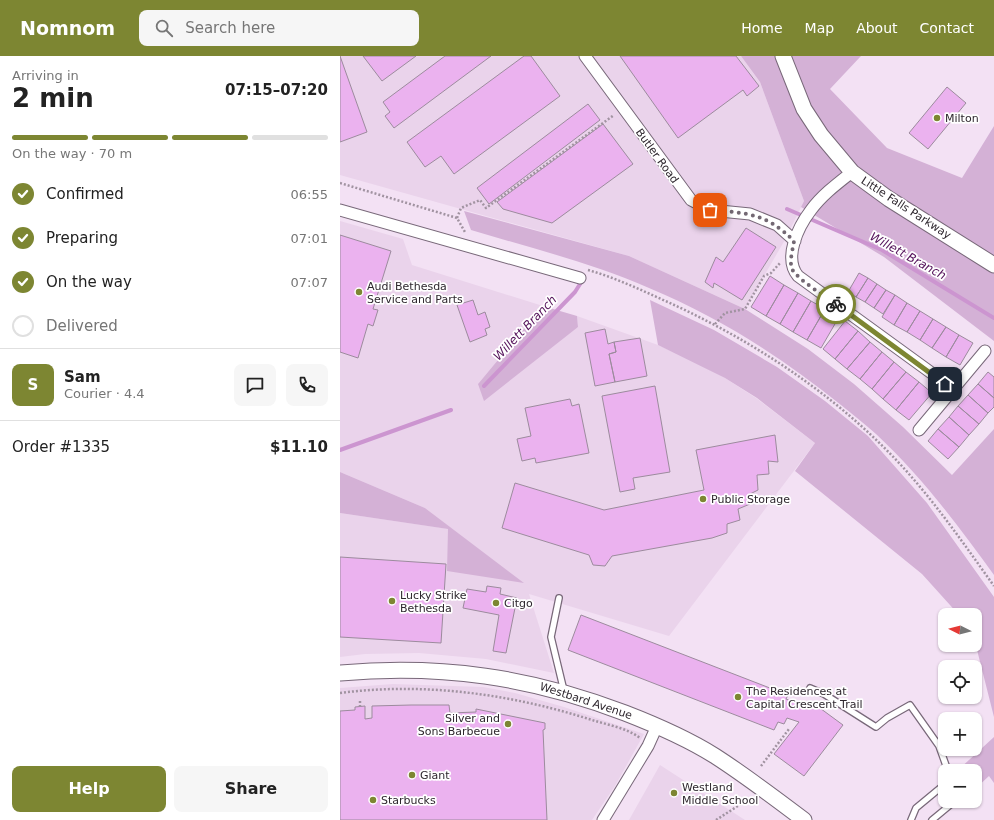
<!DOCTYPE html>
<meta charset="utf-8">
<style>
:root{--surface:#fff;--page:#f6f6f6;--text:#222;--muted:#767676;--line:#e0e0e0;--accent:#7d8632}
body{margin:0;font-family:"DejaVu Sans",sans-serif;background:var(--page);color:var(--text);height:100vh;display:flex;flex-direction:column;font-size:15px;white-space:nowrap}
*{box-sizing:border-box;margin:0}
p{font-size:13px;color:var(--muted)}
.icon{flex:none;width:22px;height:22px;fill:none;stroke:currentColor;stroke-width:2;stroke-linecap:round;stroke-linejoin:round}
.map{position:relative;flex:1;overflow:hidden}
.side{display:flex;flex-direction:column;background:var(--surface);width:340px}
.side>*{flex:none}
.needle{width:26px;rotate:276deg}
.tools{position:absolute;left:598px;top:552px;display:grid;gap:8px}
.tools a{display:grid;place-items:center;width:44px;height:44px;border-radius:8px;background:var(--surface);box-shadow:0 1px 3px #0004;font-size:20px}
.pin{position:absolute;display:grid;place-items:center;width:34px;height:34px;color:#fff;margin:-17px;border-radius:8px;box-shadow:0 2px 6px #0006}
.courier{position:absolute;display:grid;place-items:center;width:40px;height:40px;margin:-20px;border:3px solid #7d8632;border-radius:50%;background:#fff;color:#222;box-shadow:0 1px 5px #0007}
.overview em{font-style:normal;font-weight:700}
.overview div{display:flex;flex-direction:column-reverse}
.overview{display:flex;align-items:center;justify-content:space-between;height:68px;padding:0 12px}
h1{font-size:26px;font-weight:700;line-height:30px}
.bar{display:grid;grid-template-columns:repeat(4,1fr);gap:6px 4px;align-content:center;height:48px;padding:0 12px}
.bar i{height:5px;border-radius:3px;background:var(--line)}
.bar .selected{background:var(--accent)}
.bar p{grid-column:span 4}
.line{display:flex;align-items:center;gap:10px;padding:0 12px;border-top:1px solid var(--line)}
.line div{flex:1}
.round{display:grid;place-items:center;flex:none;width:42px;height:42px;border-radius:8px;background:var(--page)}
ol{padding:0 12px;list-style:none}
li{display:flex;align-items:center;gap:12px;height:44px}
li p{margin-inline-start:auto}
li .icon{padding:4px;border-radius:50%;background:var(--accent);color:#fff;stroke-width:4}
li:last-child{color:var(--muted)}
li i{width:22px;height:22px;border:2px solid var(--line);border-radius:50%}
.primary-button{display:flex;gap:8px;margin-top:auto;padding:8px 12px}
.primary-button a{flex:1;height:46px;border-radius:8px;background:var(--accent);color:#fff;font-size:16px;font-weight:700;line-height:46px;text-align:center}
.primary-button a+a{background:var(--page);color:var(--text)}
header{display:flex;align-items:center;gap:24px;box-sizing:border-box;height:56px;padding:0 20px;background:var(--accent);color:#fff}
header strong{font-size:19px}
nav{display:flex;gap:22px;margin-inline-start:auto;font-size:14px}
.search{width:280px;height:36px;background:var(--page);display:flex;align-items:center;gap:10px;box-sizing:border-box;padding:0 14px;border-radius:8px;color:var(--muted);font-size:15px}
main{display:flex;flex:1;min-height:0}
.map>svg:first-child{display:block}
</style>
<header>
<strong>Nomnom</strong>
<div class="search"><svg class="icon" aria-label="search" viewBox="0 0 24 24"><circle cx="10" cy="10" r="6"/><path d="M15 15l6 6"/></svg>Search here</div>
<nav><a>Home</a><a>Map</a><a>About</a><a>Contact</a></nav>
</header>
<main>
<section class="side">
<div class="overview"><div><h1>2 min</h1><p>Arriving in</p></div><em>07:15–07:20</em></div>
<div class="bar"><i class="selected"></i><i class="selected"></i><i class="selected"></i><i></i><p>On the way · 70 m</p></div>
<ol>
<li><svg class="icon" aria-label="check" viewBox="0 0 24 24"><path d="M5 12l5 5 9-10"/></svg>Confirmed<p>06:55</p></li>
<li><svg class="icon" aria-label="check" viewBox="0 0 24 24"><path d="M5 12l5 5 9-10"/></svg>Preparing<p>07:01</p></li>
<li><svg class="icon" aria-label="check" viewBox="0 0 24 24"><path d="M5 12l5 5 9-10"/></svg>On the way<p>07:07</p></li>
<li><i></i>Delivered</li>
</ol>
<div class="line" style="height:72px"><b class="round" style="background:var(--accent);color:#fff">S</b><div><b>Sam</b><p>Courier · 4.4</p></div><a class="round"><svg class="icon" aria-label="chat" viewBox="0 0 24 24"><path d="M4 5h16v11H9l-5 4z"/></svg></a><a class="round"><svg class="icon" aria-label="phone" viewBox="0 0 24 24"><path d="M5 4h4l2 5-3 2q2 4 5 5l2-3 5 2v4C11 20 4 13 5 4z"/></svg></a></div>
<div class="line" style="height:52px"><div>Order #1335</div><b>$11.10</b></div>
<div class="primary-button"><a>Help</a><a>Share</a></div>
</section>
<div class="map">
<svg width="654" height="764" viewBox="0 0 654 764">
<rect width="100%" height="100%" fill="#f3e1f4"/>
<path fill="#ead3eb" d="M0,0h401l19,26 44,119 -18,37 -41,71 -116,-53 -289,-81z
M0,165l63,18 9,26 131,41 -65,78 100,-57 -1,-11 81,29 33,15 34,18 31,20 59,45 -146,193 -140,-42 25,79 -68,-14 -67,-6 -54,1 -25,3v-144l109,16 73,54 -97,-75 -85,-36z
M53,628l90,3 32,6 49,14 80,27 -29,52 -23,34h-252v-132z
M320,709l85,55h-116z"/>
<path fill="#d4b1d6" d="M401,0h120l-31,33 57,59 75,30 32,-52v215l-110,-84 -83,-50 3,-6 -44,-119z
M124,155l165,45 116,53 63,40 46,35 49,43 49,48 42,-46v146c-36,-50 -73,-99 -118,-141 -11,-10 -23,-19 -35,-29 -58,-47 -122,-88 -192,-117 -57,-25 -118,-40 -178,-58z
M310,244l64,30 63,37 48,34 43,35 59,67 67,94v120l-19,-75v-27h-16l-37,-41 -127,-103 20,-28 -58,-45 -32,-20 -67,-33z
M203,250l34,10 1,11 -94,74 -6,-17z
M0,416l85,36 99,75 -77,-12 1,-42 -108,-16z
M654,681v46l-5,-7 -14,13v-18h-18z"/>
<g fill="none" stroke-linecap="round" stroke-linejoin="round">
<path stroke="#cc95d0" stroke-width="4" d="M447,153l95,41 112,68
M144,330l91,-94 5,-8
M0,394l111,-40"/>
</g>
<path fill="#ebb2ef" stroke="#9c8b9d" d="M0,0l27,76 -27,10z
M23,0h53l-34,25z
M105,0h46l-97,72 -9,-12 5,-4 -7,-10z
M184,0h7l29,40 -106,78 -13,-18 -16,11 -18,-25z
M280,0h116l23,30 -12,10 -4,-6 -65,48z
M607,31l19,16 -38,46 -19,-16z
M248,48l12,16 -111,84 -12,-16z
M263,68l30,40 -81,59 -49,-14 -6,-7z
M406,172l30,19 -34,53 -28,-17 -1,5 -8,-6 11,-25 7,5z
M0,179l51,16 -18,58 5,1 -5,16 -5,-2 -10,34 -18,-6z
M519,217l9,5 -12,19 -8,-5z
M430,220l14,9 -18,31 -15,-9z
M528,222l9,6 -12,18 -9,-5z
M537,228l9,6 -12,18 -9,-6z
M444,229l14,8 -18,31 -14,-8z
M546,234l9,5 -12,19 -9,-6z
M458,237l13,8 -18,31 -13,-8z
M555,239l12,8 -13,22 -12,-8z
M133,244l5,15 7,-3 5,15 -5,2 2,6 -17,7 -13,-37z
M471,245l14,8 -18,31 -14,-8z
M567,247l13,8 -13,21 -13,-7z
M485,253l14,8 -18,31 -14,-8z
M580,255l13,8 -13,21 -13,-8z
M593,263l13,8 -14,21 -12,-8z
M505,265l13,10 -23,28 -12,-10z
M606,271l13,8 -13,22 -14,-9z
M265,273l3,15 6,-2 2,10 -7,2 6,28 -20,4 -10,-53z
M518,275l12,11 -23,27 -12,-10z
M619,279l14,8 -13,22 -14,-8z
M300,282l7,38 -32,6 -6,-28 7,-2 -2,-10z
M530,286l12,10 -22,27 -13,-10z
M542,296l12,10 -22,27 -12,-10z
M554,306l12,10 -23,27 -11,-10z
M566,316l13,10 -23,28 -13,-11z
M648,316l6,5v21l-16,-14z
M579,326l13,11 -23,27 -13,-10z
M638,328l16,14v9l-6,6 -20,-18z
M315,330l15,86 -37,6 2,11 -15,3 -18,-96z
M628,339l20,18 -9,11 -21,-18z
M230,343l2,7 7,-2 10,49 -53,10 -1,-5 -13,3 -5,-22 14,-3 -6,-28z
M618,350l21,18 -10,11 -20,-18z
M609,361l20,18 -10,12 -21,-18z
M598,373l21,18 -11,12 -20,-18z
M435,379l3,27 -10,-1 1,13 -12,1 1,15 -10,5 2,9 -12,5 2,11 -13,4v9l-15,5 -100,18 -7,10 -12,-1 -4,-10 -87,-27 13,-45 89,27 100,-20 -8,-40z
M0,501l106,7 -5,79 -101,-6z
M147,530l14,2 -1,6 17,4 -11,55 -13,-2 6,-36 -36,-7 4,-19 19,3z
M241,559l207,80 -2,4 23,9 4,-5 30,22 -39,51 -30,-22 25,-32 -12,-4 -3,6 -6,-2 -4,8 -206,-80z
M71,649h38l1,8 26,-1v-3l69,14v6l-2,1 4,90h-207v-109l15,-1v-3l10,-1v13l7,-1v-12z"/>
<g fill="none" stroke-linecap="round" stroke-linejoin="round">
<defs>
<path id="lane" d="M219,542l-8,39 13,54
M470,632l14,6 52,33 11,-9 23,-13 29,41 9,25
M571,764l5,-12 29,-24
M592,764l23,-19"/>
<path id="street" d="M245,0l106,144 19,10 40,4 27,11 18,16
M512,116c-14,11 -30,23 -41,38 -13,17 -28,48 -13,66l139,101 15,13
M0,154l240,68
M579,374l66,-79
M263,764l45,-74 9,-20"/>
<path id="secondary" d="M443,0l21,53 17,26 31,37 37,27 105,66
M0,617c101,-9 191,4 285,40 31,12 63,26 90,43 31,20 60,42 89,64"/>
</defs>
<use href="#lane" stroke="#786879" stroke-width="8"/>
<use href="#street" stroke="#786879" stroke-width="13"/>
<use href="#secondary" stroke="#786879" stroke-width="17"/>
<path stroke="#a193a1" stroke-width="2.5" stroke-dasharray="2 2" stroke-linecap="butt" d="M0,127l117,35 8,14
M117,162l4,-10 19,-8 6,8 128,-93
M248,214c25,7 49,18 73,29 88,39 173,94 239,165 35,38 64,80 94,122
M375,268l10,-11 20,-4 19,-33 7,-3 9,-10
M0,637c85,-11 171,1 252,27 16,5 35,8 48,18
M20,651v-7
M421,710l28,-37
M376,764l28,-18"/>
<use href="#lane" stroke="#fff" stroke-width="5.5"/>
<use href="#street" stroke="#fff" stroke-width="11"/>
<use href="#secondary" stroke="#fff" stroke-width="15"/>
</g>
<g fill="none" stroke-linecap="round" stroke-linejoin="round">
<path stroke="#736873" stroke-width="4" stroke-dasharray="0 7.2" d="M370,154c37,3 56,3 84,31 -1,8 -5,20 -2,28 6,11 33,27 44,35"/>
<path stroke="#7d8632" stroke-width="5" d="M496,248l109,80"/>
</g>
<g fill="#7d8632" stroke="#fff" stroke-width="1.5">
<circle cx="597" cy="62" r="4"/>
<circle cx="19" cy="236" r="4"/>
<circle cx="363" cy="443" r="4"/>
<circle cx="52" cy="545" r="4"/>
<circle cx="156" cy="547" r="4"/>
<circle cx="398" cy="641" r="4"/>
<circle cx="168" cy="668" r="4"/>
<circle cx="72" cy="719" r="4"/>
<circle cx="334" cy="737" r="4"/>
<circle cx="33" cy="744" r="4"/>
</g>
<g text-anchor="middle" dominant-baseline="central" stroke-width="3.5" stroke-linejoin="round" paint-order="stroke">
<g font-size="11" fill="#2e272e" stroke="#fff" text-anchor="start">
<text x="605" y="62">Milton</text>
<text x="27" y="230">Audi Bethesda<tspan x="27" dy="13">Service and Parts</tspan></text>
<text x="371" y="443">Public Storage</text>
<text x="60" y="539">Lucky Strike<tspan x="60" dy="13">Bethesda</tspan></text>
<text x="164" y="547">Citgo</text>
<text x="406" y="635">The Residences at<tspan x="406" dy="13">Capital Crescent Trail</tspan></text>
<text x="160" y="662" text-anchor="end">Silver and<tspan x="160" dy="13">Sons Barbecue</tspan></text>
<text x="80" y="719">Giant</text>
<text x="342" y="731">Westland<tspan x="342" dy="13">Middle School</tspan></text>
<text x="41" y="744">Starbucks</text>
</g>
<g font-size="11" fill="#2e272e" stroke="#fff">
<text transform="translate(317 100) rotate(54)">Butler Road</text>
<text transform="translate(566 152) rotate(33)">Little Falls Parkway</text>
<text transform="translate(246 645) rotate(18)">Westbard Avenue</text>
</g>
<g font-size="12" font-style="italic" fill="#54115a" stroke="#fff">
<text transform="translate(568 200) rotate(29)">Willett Branch</text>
<text transform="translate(185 272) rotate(-46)">Willett Branch</text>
</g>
</g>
</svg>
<div class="tools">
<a><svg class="needle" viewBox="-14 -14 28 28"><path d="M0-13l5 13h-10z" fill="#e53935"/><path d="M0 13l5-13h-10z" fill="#767676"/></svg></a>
<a><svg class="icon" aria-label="locate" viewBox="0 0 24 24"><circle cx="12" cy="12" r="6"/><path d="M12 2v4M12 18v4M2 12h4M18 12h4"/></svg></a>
<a>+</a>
<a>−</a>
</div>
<div class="pin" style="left:370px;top:154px;background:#ea580c"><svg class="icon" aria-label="bag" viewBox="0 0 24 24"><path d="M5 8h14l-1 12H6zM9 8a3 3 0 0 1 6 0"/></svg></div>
<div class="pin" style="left:605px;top:328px;background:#1f2937"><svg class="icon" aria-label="home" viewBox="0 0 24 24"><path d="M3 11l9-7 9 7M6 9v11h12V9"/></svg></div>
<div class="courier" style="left:496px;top:248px"><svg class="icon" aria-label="bike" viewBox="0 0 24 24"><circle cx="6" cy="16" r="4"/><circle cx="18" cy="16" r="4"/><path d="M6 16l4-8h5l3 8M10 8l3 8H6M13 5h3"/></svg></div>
</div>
</main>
